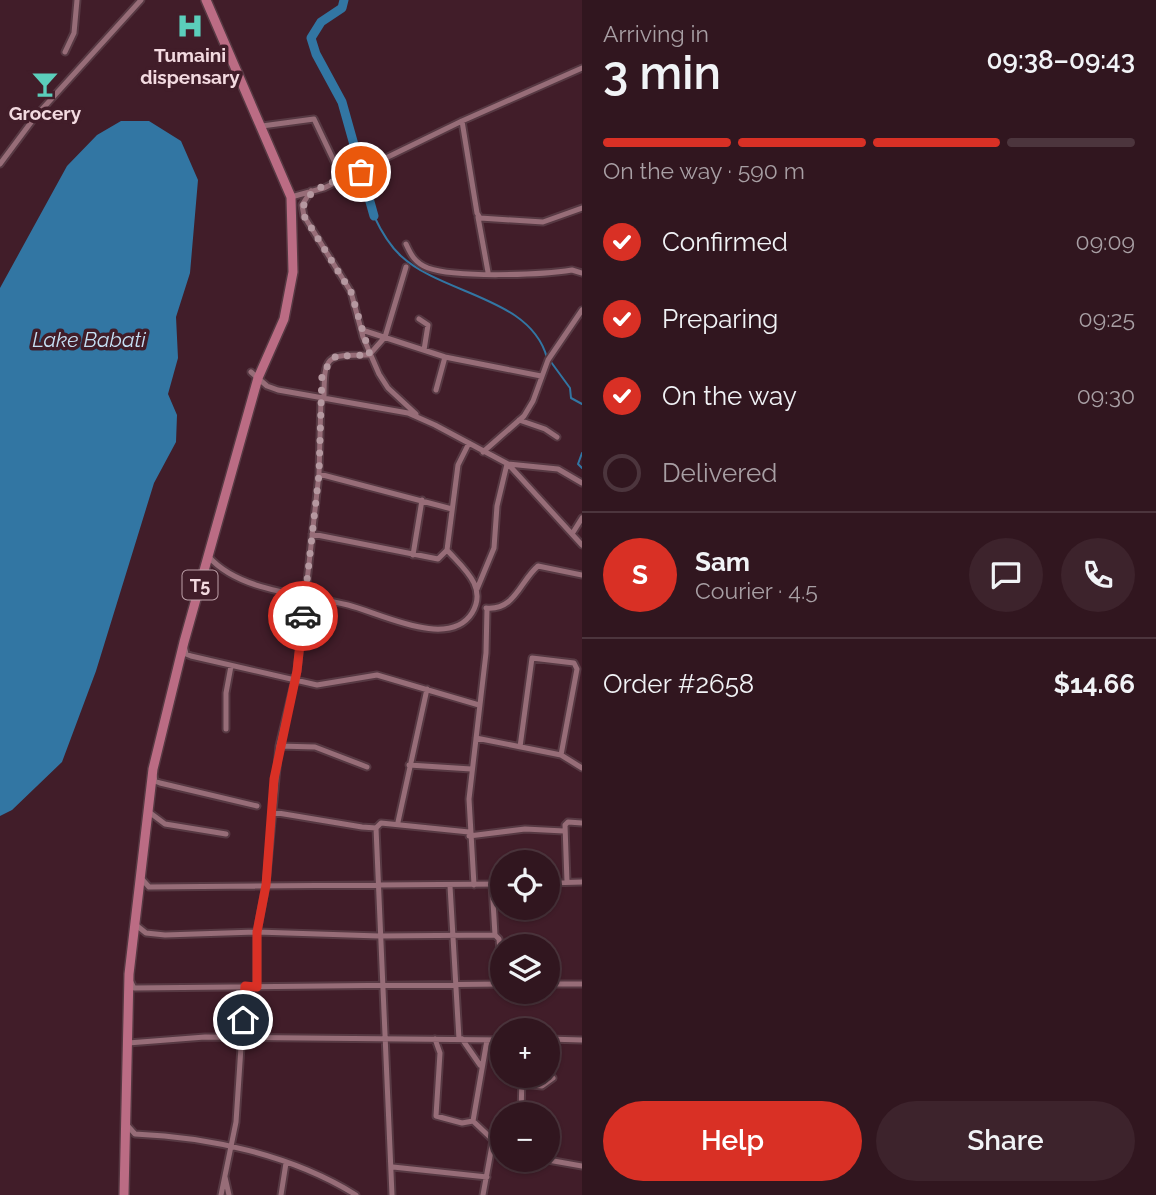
<!DOCTYPE html>
<meta charset="utf-8">
<style>
:root{--surface:#31161f;--page:#3d232c;--text:#f1f3f6;--muted:#a89fa4;--line:#4c353d;--accent:#d93025}
body{margin:0;font-family:Raleway,sans-serif;background:var(--page);color:var(--text);height:100vh;display:flex;flex-direction:column;font-size:26px;white-space:nowrap}
*{box-sizing:border-box;margin:0}
p{font-size:23px;color:var(--muted)}
.icon{flex:none;width:38px;height:38px;fill:none;stroke:currentColor;stroke-width:2;stroke-linecap:round;stroke-linejoin:round}
.map{position:relative;flex:1;overflow:hidden}
.panel{display:flex;flex-direction:column;background:var(--surface);width:574px}
.panel>*{flex:none}
.controls{position:absolute;left:490px;top:850px;display:grid;gap:14px}
.controls a{display:grid;place-items:center;width:70px;height:70px;border-radius:50%;background:var(--surface);box-shadow:0 2px 5px #0004,0 0 0 2px var(--line);font-size:35px}
.pin{position:absolute;display:grid;place-items:center;width:60px;height:60px;color:#fff;margin:-30px;border:4px solid #fff;border-radius:50%;box-shadow:0 2px 7px #0007}
.courier{position:absolute;display:grid;place-items:center;width:70px;height:70px;margin:-35px;border:5px solid #d93025;border-radius:50%;background:#fff;color:#222;box-shadow:0 2px 9px #0007}
.headline em{font-style:normal;font-weight:600}
.headline div{display:flex;flex-direction:column-reverse}
.headline{display:flex;align-items:center;justify-content:space-between;height:119px;padding:0 21px}
h1{font-size:46px;font-weight:600;line-height:52px}
.bar{display:grid;grid-template-columns:repeat(4,1fr);gap:10px 7px;align-content:center;height:84px;padding:0 21px}
.bar i{height:9px;border-radius:5px;background:var(--line)}
.bar .current{background:var(--accent)}
.bar p{grid-column:span 4}
.line{display:flex;align-items:center;gap:18px;padding:0 21px;border-top:2px solid var(--line)}
.line div{flex:1}
.round{display:grid;place-items:center;flex:none;width:74px;height:74px;border-radius:37px;background:var(--page)}
ol{padding:0 21px;list-style:none}
li{display:flex;align-items:center;gap:21px;height:77px}
li p{margin-inline-start:auto}
li .icon{padding:7px;border-radius:50%;background:var(--accent);color:#fff;stroke-width:4}
li:last-child{color:var(--muted)}
li i{width:38px;height:38px;border:4px solid var(--line);border-radius:50%}
.button{display:flex;gap:14px;margin-top:auto;padding:14px 21px}
.button a{flex:1;height:80px;border-radius:42px;background:var(--accent);color:#fff;font-size:28px;font-weight:600;line-height:80px;text-align:center}
.button a+a{background:var(--page);color:var(--text)}
main{display:flex;flex:1;min-height:0}
.map>svg:first-child{display:block}
</style>
<main>
<div class="map">
<svg width="582" height="1195" viewBox="0 0 582 1195">
<rect width="100%" height="100%" fill="#411d29"/>
<path fill="#3276a3" d="M121,121h28l32,20 17,39 -8,93 -14,44 2,41 -10,36 9,21 -1,27 -22,41 -58,188 -34,91 -50,48 -12,6v-528l67,-122 30,-31z"/>
<g fill="none" stroke-linecap="round" stroke-linejoin="round">
<path stroke="#3276a3" stroke-width="2" d="M374,216c7,15 15,29 27,40 42,39 130,41 146,102
M551,362l19,26 1,10 11,6
M582,453l-4,11 4,4"/>
<path stroke="#3276a3" stroke-width="9" d="M344,0l-2,8 -21,14 -10,16 5,16 26,48 32,114"/>
<defs>
<path id="minor" d="M65,52l9,-19 3,-33
M462,121l15,92 3,5 63,4 39,-14
M262,126l52,-7 29,61
M0,164l35,-47 106,-117
M311,191l-9,14 2,11 47,76 12,45 16,37 9,14 28,26
M291,197l33,-9 138,-67 120,-53
M478,217l10,55
M406,244c5,11 9,19 22,24 28,10 113,7 144,2l10,3
M419,319l9,6 -4,25
M362,330l83,27 96,19
M370,354l15,-17 21,-70
M251,372l16,14 11,4 130,23 27,12 73,39 74,81
M436,390l9,-33
M324,399c0,-45 2,-44 46,-44
M519,420l26,9 12,8
M483,452l41,-36 9,-15 15,-41 34,-50
M508,464l50,5 24,14
M319,474l133,35
M312,534l126,25 9,-9
M572,534l10,-16
M413,555l9,-55
M209,557c31,35 95,37 139,48 32,8 101,45 124,8 16,-26 -9,-45 -25,-63l11,-85 11,-22
M477,589l17,-41 3,-42 10,-42
M486,608c29,3 34,-27 52,-42l44,9
M184,645l2,9 5,2 126,29 60,-10 102,30
M226,729v-36l5,-27
M476,738l85,17 21,13
M279,746l36,1 52,20
M520,747l12,-89 42,5 3,6 -16,86
M409,765l62,4
M154,776l1,5 5,2 97,23
M149,812l16,12 61,10
M272,812l90,15 14,1 5,-5 88,9
M398,822l29,-133
M376,828l16,367
M469,836l56,-7 39,2
M141,878l8,9 353,-3
M567,882l-2,-57 3,-3 14,1
M548,883l34,-1
M492,884l3,51
M474,885l-5,-86 17,-146 1,-44
M450,886l9,153
M136,925l10,8 19,2 92,-3 122,4 116,-1 4,4 3,35
M131,982l3,6 368,-4
M548,984h34
M257,987v-55l9,-47 13,-139 18,-75 22,-197 2,-76
M435,1039l5,14 -4,63 26,7 11,-2
M462,1039l18,26
M548,1039l34,1
M128,1043l77,-6 297,3
M522,1084l20,2 11,-8
M521,1115l1,-39
M126,1124l9,10c74,3 157,21 221,61
M548,1160l34,6
M393,1167l94,10
M225,1177l4,18
M221,1195l15,-73 9,-135
M281,1195l5,-32
M483,1195l10,-55 -20,-19 14,-81"/>
<path id="trunk" d="M124,1195l5,-221 24,-205 31,-127 74,-264 26,-59 9,-47 -2,-75 -85,-197"/>
</defs>
<use href="#minor" stroke="#573943" stroke-width="9"/>
<use href="#trunk" stroke="#573943" stroke-width="12"/>
<use href="#minor" stroke="#976d78" stroke-width="5"/>
<use href="#trunk" stroke="#bb6c84" stroke-width="9"/>
</g>
<g fill="none" stroke-linecap="round" stroke-linejoin="round">
<path stroke="#b598a0" stroke-width="7" stroke-dasharray="0 12.6" d="M303,616l16,-142 3,-101 14,-17 34,-1 -19,-63 -47,-76c-7,-28 37,-36 57,-44"/>
<path stroke="#d93025" stroke-width="9" d="M243,1020l2,-34 12,1v-55l9,-47 8,-106 23,-108 6,-55"/>
</g>
<defs>
<symbol id="hospital-bare" viewBox="-9 -9 18 18"><path d="M-5-5h3v3.5h4V-5h3V5h-3V1.5h-4V5h-3Z" fill="#5bcebb" stroke="#411d29" stroke-width="2.5" paint-order="stroke"/></symbol>
<symbol id="bar-bare" viewBox="-9 -9 18 18"><path d="M-6-5H6L.8 .8V4.5H3.5V6h-7V4.5H-.8V.8Z" fill="#5bcebb" stroke="#411d29" stroke-width="2.5" paint-order="stroke"/></symbol>
</defs>
<g fill-rule="evenodd">
<use href="#hospital-bare" x="171" y="7" width="38" height="38"/>
<use href="#bar-bare" x="26" y="65" width="38" height="38"/>
</g>
<g text-anchor="middle" dominant-baseline="central" stroke-width="7" stroke-linejoin="round" paint-order="stroke">
<rect fill="#411d29" stroke="#bea1a9" stroke-width="2" x="182.5" y="570.5" width="35" height="29" rx="5"/>
<g font-size="18" font-weight="bold" fill="#f3dae0">
<text x="200" y="585">T5</text>
</g>
<g font-size="19" font-weight="bold" fill="#f3dae0" stroke="#411d29">
<text x="190" y="55">Tumaini<tspan x="190" dy="22">dispensary</tspan></text>
<text x="45" y="113">Grocery</text>
</g>
<g font-size="21" font-style="italic" fill="#c5dff3" stroke="#411d29">
<text x="89" y="339">Lake Babati</text>
</g>
</g>
</svg>
<div class="controls">
<a><svg class="icon" aria-label="locate" viewBox="0 0 24 24"><circle cx="12" cy="12" r="6"/><path d="M12 2v4M12 18v4M2 12h4M18 12h4"/></svg></a>
<a><svg class="icon" aria-label="layers" viewBox="0 0 24 24"><path d="M12 4l9 5-9 5-9-5zM3 14l9 5 9-5"/></svg></a>
<a>+</a>
<a>−</a>
</div>
<div class="pin" style="left:361px;top:172px;background:#ea580c"><svg class="icon" aria-label="bag" viewBox="0 0 24 24"><path d="M5 8h14l-1 12H6zM9 8a3 3 0 0 1 6 0"/></svg></div>
<div class="pin" style="left:243px;top:1020px;background:#1f2937"><svg class="icon" aria-label="home" viewBox="0 0 24 24"><path d="M3 11l9-7 9 7M6 9v11h12V9"/></svg></div>
<div class="courier" style="left:303px;top:616px"><svg class="icon" aria-label="car" viewBox="0 0 24 24"><path d="M5 17H2v-5l4-1 3-4h7l3 4 3 1v5h-3M9 17h6M6 11h13"/><circle cx="7" cy="17" r="2"/><circle cx="17" cy="17" r="2"/></svg></div>
</div>
<section class="panel">
<div class="headline"><div><h1>3 min</h1><p>Arriving in</p></div><em>09:38–09:43</em></div>
<div class="bar"><i class="current"></i><i class="current"></i><i class="current"></i><i></i><p>On the way · 590 m</p></div>
<ol>
<li><svg class="icon" aria-label="check" viewBox="0 0 24 24"><path d="M5 12l5 5 9-10"/></svg>Confirmed<p>09:09</p></li>
<li><svg class="icon" aria-label="check" viewBox="0 0 24 24"><path d="M5 12l5 5 9-10"/></svg>Preparing<p>09:25</p></li>
<li><svg class="icon" aria-label="check" viewBox="0 0 24 24"><path d="M5 12l5 5 9-10"/></svg>On the way<p>09:30</p></li>
<li><i></i>Delivered</li>
</ol>
<div class="line" style="height:126px"><b class="round" style="background:var(--accent);color:#fff">S</b><div><b>Sam</b><p>Courier · 4.5</p></div><a class="round"><svg class="icon" aria-label="chat" viewBox="0 0 24 24"><path d="M4 5h16v11H9l-5 4z"/></svg></a><a class="round"><svg class="icon" aria-label="phone" viewBox="0 0 24 24"><path d="M5 4h4l2 5-3 2q2 4 5 5l2-3 5 2v4C11 20 4 13 5 4z"/></svg></a></div>
<div class="line" style="height:91px"><div>Order #2658</div><b>$14.66</b></div>
<div class="button"><a>Help</a><a>Share</a></div>
</section>
</main>
